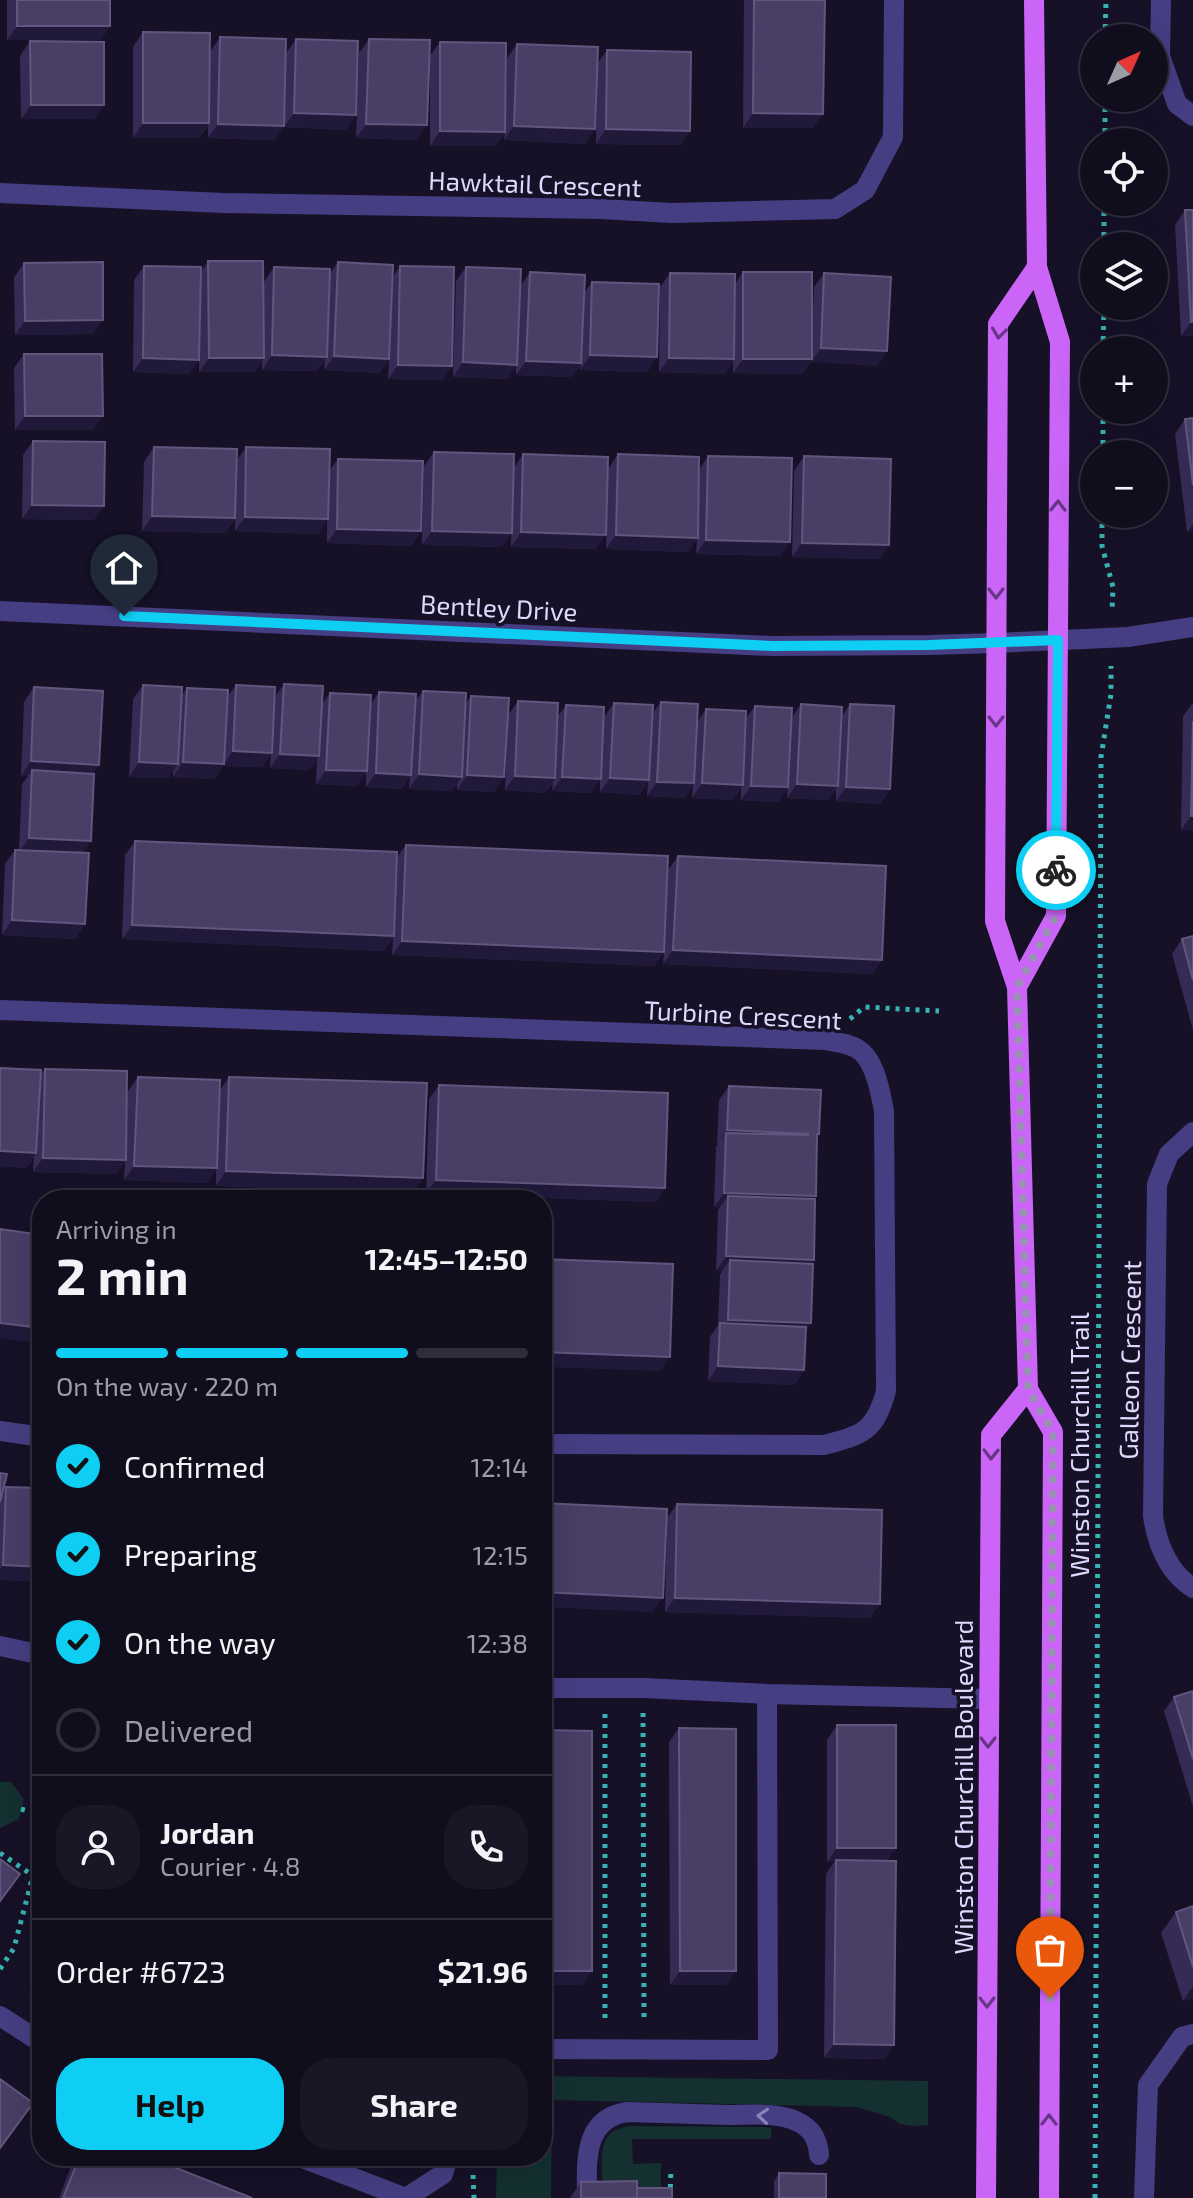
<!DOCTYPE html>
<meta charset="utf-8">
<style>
:root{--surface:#100d1d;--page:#191626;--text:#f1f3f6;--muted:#9c9ca4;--line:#302d3b;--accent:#0ecef3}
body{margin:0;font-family:"Exo 2",sans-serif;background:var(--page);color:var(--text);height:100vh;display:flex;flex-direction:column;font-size:30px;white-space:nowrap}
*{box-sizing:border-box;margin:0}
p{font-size:26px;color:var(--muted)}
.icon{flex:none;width:44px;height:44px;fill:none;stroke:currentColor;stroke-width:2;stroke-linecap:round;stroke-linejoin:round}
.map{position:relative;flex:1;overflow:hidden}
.drawer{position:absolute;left:32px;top:1190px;width:520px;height:976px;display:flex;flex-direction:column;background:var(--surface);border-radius:32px;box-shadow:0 8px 32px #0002,0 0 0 2px var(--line)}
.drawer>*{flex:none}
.needle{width:52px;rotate:45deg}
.controls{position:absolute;left:1080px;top:24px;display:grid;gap:16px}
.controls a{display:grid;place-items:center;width:88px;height:88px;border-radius:50%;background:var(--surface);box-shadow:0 8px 32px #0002,0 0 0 2px var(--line);font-size:40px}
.pin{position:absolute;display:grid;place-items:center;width:68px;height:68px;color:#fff;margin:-82px -34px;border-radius:50% 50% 50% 0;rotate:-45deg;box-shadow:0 0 8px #0007}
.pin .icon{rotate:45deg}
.courier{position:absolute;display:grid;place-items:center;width:80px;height:80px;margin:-40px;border:6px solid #0ecef3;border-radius:50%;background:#fff;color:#222;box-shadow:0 2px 10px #0007}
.overview em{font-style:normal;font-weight:700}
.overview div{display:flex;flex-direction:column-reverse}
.overview{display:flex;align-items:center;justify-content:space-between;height:136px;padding:0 24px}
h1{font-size:52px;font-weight:700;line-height:60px}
.bar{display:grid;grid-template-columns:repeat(4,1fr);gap:12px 8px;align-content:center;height:96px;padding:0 24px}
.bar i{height:10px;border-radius:6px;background:var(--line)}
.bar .on{background:var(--accent)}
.bar p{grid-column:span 4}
.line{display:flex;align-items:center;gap:20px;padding:0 24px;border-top:2px solid var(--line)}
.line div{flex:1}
.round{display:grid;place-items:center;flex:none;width:84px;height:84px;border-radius:32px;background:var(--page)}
ol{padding:0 24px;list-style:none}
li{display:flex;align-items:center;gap:24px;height:88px}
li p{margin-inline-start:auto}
li .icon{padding:8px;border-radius:50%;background:var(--accent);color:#111;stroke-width:4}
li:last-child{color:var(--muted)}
li i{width:44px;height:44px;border:4px solid var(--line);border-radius:50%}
.button{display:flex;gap:16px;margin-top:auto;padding:16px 24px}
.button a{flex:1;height:92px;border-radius:32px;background:var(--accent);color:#111;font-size:32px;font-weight:700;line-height:92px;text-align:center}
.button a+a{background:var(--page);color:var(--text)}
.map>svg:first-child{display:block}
</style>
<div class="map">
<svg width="1193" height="2198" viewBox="0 0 1193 2198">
<rect width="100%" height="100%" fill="#161127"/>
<path fill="#143030" d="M0,1782h11l13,17 -5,20 -19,9z
M542,2076l386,5v44l-15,1 -13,-2 -10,-7 -33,-10 -305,-7 -1,98h-55l1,-42h45z
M630,2126l134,1 7,1v10l-4,1h-135l1,25 28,-1v31h-58c0,-18 -8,-55 13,-64 4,-2 9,-3 14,-4z"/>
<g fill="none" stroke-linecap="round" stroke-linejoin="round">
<path stroke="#36b3b3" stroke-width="5" stroke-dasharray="4 6" stroke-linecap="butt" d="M1105,38l1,-38
M1105,142v-44
M1104,246v-44
M1103,350l1,-44
M1103,454v-44
M1102,514v32l11,41 -1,25
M850,1019l14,-12 75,4
M643,1713l1,310
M605,1714v310
M21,1809l21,6
M0,1853l32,22
M0,1969l14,-21 28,-107
M473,2175l1,23
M670,2198l1,-30
M1095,2198l6,-1441 10,-63v-28"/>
<path stroke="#453e83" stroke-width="20" d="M1161,0l-1,56 17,48 16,12
M0,193l223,10 378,6 71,4 163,-4 30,-19 28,-53 1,-137
M0,611l772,35 157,-1 67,-2 132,-6 65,-10
M0,1010l825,30c11,2 22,3 31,8 19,10 24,43 28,63l2,280c-11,41 -24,44 -62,54l-282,-1
M1193,1132l-24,22 -12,30 -4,332c4,27 15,56 40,72
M0,1431l42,6
M0,1646l42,9
M542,1688h101l124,6 221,5
M0,2016l42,27
M542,2049l226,1 -1,-356
M297,2156l109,42 37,-24 5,-18
M587,2198c0,-35 -5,-79 40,-86 34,1 67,2 101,3 21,0 48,-3 68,6 16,7 22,18 23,34
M1144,2198l4,-113 34,-48 11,-3"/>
<path stroke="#ca65f7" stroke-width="20" d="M1037,267l-39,57 -3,597 22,66 11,402 25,43 -4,766
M1017,987l39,-71 4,-574 -23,-75 -3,-267
M986,2198l5,-763 37,-46"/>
</g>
<path fill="#362b54" d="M7,0h103v26l-10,14h-93z
M744,0h81l-12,128h-70z
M143,32l67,20 10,-15 66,16 10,-14 50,91 -62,-3v-1l-10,14 -66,-2v-12l-9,12h-66v-91z
M369,39l48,101 -61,-2 3,-85z
M30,41l74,64 -10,14h-73l-1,-63z
M440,42l66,59 1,-43 10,-14 80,20 10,-14 83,81 -10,14 -84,-1 1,-69 -2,54 -10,15 -81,-4 1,-7 -10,13h-65v-90z
M1185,210h8v126h-12l-6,-111z
M208,261l56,48v-27l10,-15 55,8 9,-13 54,16 8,-12 52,100 -10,14 -54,-1 1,-20 -10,14 -55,-3 1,-10 -8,11 -55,-1v-9l-8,11h-55v-12l-10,14 -56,-2 1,-92 10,-14 57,6z
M24,263l69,71 -78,1 -1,-58z
M466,267l54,20 10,-15 54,21 8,-11 65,75 -10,15 -67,-2 1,-6 -10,13 -55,-2v-9l-9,13 -54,-2 3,-96z
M743,272l69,66 2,-51 10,-14 63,78 -10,15 -66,-5 -9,13 -69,-1v-12l-9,13 -65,-2 1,-85 10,-14 65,11z
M24,354l69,76h-78l-1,-62z
M1193,418v113l-6,1 -12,-98 10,-15z
M33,441l61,79 -72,-1 1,-64z
M154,447l83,13 9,-13 83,24 9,-12 83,72 -10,15 -84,-3v-23l-9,14 -83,-3v-12l-10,14 -83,-2 2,-69z
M434,452l68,95 -80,-2 2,-79z
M523,454l73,95 -85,-2 2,-78z
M618,454l81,16 9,-14 72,100 -84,-2 1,-15 -9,13 -82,-3 2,-80z
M804,456l85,89 -10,14 -87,-2 2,-86z
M284,684l38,20 8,-11 40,12 9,-13 36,9 8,-10 42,14 6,-9 33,81 -10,15 -37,-2v-7l-5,8 -43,-2 1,-12 -9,12 -35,-2v-15l-9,14 -41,-2 1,-25 -8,11 -39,-2 1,-14 -9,13 -39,-1 -9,13 -41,-2v-6l-5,7 -39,-1 4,-78 10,-14 39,10 5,-7 40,9 9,-12 38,13z
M34,687l59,87 -10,79 2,71 -10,15 -73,-4 3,-71 10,-14h4l3,-66 6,-8h-7l3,-74z
M518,701l40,15 8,-11 38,12 10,-14 38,11 9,-12 36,20 9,-13 40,9 9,-12 33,81 -10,15 -37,-2v-12l-8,12 -41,-2 1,-13 -9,13 -37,-2 1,-14 -9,13 -39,-3v-13l-9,14 -39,-2 1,-9 -8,11 -40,-3 3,-75z
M1193,703v127h-12l2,-114z
M801,704l41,12 8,-12 40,85 -10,15 -44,-3v-12l-8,11 -41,-2 4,-79z
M135,841l262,16 9,-12 258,104 4,-79 10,-14 204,104 -10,14 -209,-10 1,-12 -10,14 -262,-11 1,-17 -9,13 -262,-12 3,-84z
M1193,936v94l-21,-76 10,-15z
M0,1068l41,6 4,-5 83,22 10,-14 82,13 9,-13 194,101 -10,14 -197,-6v-17l-9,14 -83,-3 1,-19 -9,13 -83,-2 1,-15 -8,11 -26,-2z
M439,1085l226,103 -10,14 -229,-8 3,-95z
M729,1086l90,48 -2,3 -1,59 -3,3 1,61 -3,3v60l-5,8 -2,39 -10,15 -86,-4 2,-44 8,-12 2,-50 2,-4h-6l2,-61 2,-3h-6l2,-60 2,-3h-1l2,-44z
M0,1473l3,18 3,-4 36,1v93l-42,-1z
M677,1504l203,100 -10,14 -205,-6 2,-94z
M1193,1691v116l-29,-96 10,-14z
M837,1725l50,136 7,184 -10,14 -60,-1 2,-184 8,-12h-7v-122z
M679,1728l47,257h-56l-1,-243z
M1193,1906v92l-10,3 -22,-68 15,-21z
M42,1939v60l-13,-3z
M75,2156h71l106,42h-193z
M779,2173l47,25h-52v-17z
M581,2182l56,6 35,10h-102z"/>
<path fill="#21193a" d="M17,26h93l-10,14h-93z
M31,105h73l-10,14h-73z
M294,113l62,2 -10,15 -62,-3z
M753,113l70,1 -10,14h-70z
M143,123h66l-10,15h-66z
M218,124l66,2 -10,14 -66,-2z
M366,124l61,1 -10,15 -61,-2z
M514,126l81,3 -10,15 -81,-4z
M606,129l84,2 -10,14 -84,-1z
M440,131l65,1 -10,14h-65z
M103,320l-10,14 -78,1 10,-14z
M1191,322h2v14h-12z
M821,348l66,3 -10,15 -66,-4z
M272,355l55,2 -10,14 -55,-1z
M590,355l67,2 -10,15 -67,-2z
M334,356l55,3 -10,14 -55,-3z
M143,358l56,2 -10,14 -56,-2z
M209,358h55l-10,14h-55z
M669,358l65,1 -10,15 -65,-2z
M743,359h69l-10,15 -69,-1z
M526,361l55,2 -10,14 -55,-2z
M463,362l54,3 -10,14 -54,-2z
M398,365l54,1 -10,14 -54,-1z
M25,416h78l-10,14h-78z
M32,505l72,1 -10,14 -72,-1z
M152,516l83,2 -10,15 -83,-2z
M245,517l83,2 -10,15 -83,-3z
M1193,524v7l-6,1z
M337,529l84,2 -10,15 -84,-3z
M432,531l80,2 -10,14 -80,-2z
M521,532l85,3 -10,14 -85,-2z
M616,535l82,3 -10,14 -82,-3z
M706,540l84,2 -10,14 -84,-2z
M802,543l87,2 -10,14 -87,-2z
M233,751l39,2 -10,14 -39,-1 -9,13 -41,-2 10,-15 41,2z
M280,754l39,2 -10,14 -39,-2z
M31,761l68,4 -10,15 -57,-10 -4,6h-7z
M139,762l39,2 -10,14 -39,-1z
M326,770l41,1 -10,15 -41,-2z
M376,773l35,2 -10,14 -35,-2z
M419,774l43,3 -10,14 -43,-2z
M467,775l37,2 -10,15 -37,-2z
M515,776l40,2 -10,15 -40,-3z
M562,777l39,2 -10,14 -39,-2z
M610,778l39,2 -10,15 -39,-3z
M657,782l37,1 -10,15 -37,-2z
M702,783l41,2 -10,15 -41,-2z
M797,784l41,2 -10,14 -41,-2z
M751,786l37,1 -10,15 -37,-2z
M846,787l44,2 -10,15 -44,-3z
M1191,816h2v14h-12z
M29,838l62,3 -10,15 -62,-4z
M12,920l73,4 -10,15 -73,-4z
M132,925l262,11 -10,15 -262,-12z
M402,941l262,11 -10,14 -262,-11z
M673,950l209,10 -10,14 -209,-10z
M727,1130l81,4 -10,14 -72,-15 -9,11z
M0,1151l36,2 -10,15 -26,-2z
M43,1158l83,2 -10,14 -83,-2z
M134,1166l83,2 -10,15 -83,-3z
M226,1171l197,7 -10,14 -197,-6z
M436,1180l229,8 -10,14 -229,-8z
M724,1193l92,3 -10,14 -78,-14 -8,11h-6z
M726,1256l88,4 -10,14 -74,-14 -8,11h-6z
M728,1320l83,3 -10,15 -82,-6z
M0,1323l42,5v16l-42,-6z
M542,1352l128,5 -10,14 -118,-4z
M718,1366l86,4 -10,15 -86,-4z
M3,1565l39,2v14l-42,-1v-11z
M542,1592l121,6 -10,14 -111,-5z
M675,1598l205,6 -10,14 -205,-6z
M837,1848h59l-10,14 -50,-2 -1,2h-8z
M542,1971h50l-10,14h-40z
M680,1971h56l-10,14h-56z
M39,1981l3,1v17l-13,-3z
M1193,1986v12l-10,3z
M834,2044l60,1 -10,14 -60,-1z"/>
<path fill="#483e66" stroke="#60567e" stroke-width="2" d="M17,0h93v26h-93z
M754,0h71l-2,114 -70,-1z
M143,32l67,1 -1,90h-66z
M220,37l66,2 -2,87 -66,-2z
M296,39l62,2 -2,74 -62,-2z
M369,39l61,1 -3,85 -61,-1z
M30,41l74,1v63h-73z
M440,42l66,1 -1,89 -65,-1z
M517,44l81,3 -3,82 -81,-3z
M607,50l84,2 -1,79 -84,-2z
M1185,210h8v112h-2z
M208,261h55l1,97h-55z
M103,262v58l-78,1 -1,-58z
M338,262l55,3 -4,94 -55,-3z
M144,266l57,1 -2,93 -56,-2z
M400,266l54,1 -2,99 -54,-1z
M274,267l56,2 -3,88 -55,-2z
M466,267l55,2 -4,96 -54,-3z
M530,272l55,3 -4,88 -55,-2z
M743,272h69v87h-69z
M670,273l65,1 -1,85 -65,-1z
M824,273l67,4 -4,74 -66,-3z
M592,282l67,2 -2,73 -67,-2z
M24,354h78l1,62h-78z
M1193,418v67l-8,-66z
M33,441l72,1 -1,64 -72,-1z
M154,447l83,2 -2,69 -83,-2z
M246,447l84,2 -2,70 -83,-2z
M434,452l80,2 -2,79 -80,-2z
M523,454l85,3 -2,78 -85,-3z
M618,454l81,3 -1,81 -82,-3z
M708,456l84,2 -2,84 -84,-2z
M804,456l87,3 -2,86 -87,-2z
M338,459l85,2 -2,70 -84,-2z
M284,684l39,2 -4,70 -39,-2z
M143,685l39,2 -4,77 -39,-2z
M236,685l39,2 -3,66 -39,-2z
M34,687l69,4 -4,74 -68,-4z
M187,688l41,2 -4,74 -41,-2z
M423,691l43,2 -4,84 -43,-3z
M379,692l37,2 -5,81 -35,-2z
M330,693l41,2 -4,76 -41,-1z
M471,696l38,2 -5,79 -37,-2z
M518,701l40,2 -3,75 -40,-2z
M661,702l37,2 -4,79 -37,-1z
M614,703l39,2 -4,75 -39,-2z
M801,704l41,3 -4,79 -41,-2z
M850,704l44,2 -4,83 -44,-2z
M566,705l38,2 -3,72 -39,-2z
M755,706l37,2 -4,79 -37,-1z
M706,709l40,2 -3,74 -41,-2z
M1193,721v95h-2z
M32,770l62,4 -3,67 -62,-3z
M135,841l262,11 -3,84 -262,-11z
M406,845l262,11 -4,96 -262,-11z
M15,850l74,3 -4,71 -73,-4z
M678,856l208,10 -4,94 -209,-10z
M1193,936v44l-11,-41z
M0,1068l41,2 -5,83 -36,-2z
M45,1069l82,2 -1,89 -83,-2z
M138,1077l82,3 -3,88 -83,-2z
M229,1077l198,6 -4,95 -197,-7z
M439,1085l229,8 -3,95 -229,-8z
M729,1086l92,4 -2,44h-2l-1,62 -92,-3 2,-60 82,2v-1l-81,-4z
M728,1196l87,3 -1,61 -88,-4z
M0,1229l42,6v93l-42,-5z
M542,1259l131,5 -3,93 -128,-5z
M730,1260l83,4 -2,59 -83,-3z
M720,1323l86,4 -2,43 -86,-4z
M0,1473l7,1 -7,28z
M6,1487l36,1v79l-39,-2z
M542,1503l125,6 -4,89 -121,-6z
M677,1504l205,6 -2,94 -205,-6z
M1193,1691v68l-19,-62z
M837,1725h59v123h-59z
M679,1728l57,1v242h-56z
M542,1730l50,1v240h-50z
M0,1859l20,15 -20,27z
M836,1860l60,1 -2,184 -60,-1z
M1193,1906v61l-17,-55z
M42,1967v15l-3,-1z
M0,2079l33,24 -33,45z
M80,2156h66l106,42h-189z
M779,2173l47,1v24h-47z
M637,2181v17h-56v-16z
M637,2188h35v10h-35z"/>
<defs><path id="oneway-chevron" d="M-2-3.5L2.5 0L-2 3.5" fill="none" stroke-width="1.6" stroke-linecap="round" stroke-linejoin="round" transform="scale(2)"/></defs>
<g stroke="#673785">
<use href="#oneway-chevron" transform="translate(999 333) rotate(97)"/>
<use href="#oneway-chevron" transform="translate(1058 506) rotate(-89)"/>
<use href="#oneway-chevron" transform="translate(996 593) rotate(90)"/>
<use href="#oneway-chevron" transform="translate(996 721) rotate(90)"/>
<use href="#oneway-chevron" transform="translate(991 1454) rotate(91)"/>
<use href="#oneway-chevron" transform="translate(988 1742) rotate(90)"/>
<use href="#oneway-chevron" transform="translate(987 2002) rotate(90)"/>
<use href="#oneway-chevron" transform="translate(1049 2120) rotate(-90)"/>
</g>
<use stroke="#8a83ba" href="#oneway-chevron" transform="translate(763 2116) rotate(-176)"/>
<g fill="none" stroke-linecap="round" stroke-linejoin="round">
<path stroke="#9992b2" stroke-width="8" stroke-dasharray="0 14.4" d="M1050,1998l3,-566 -25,-43 -11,-402 39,-71v-46"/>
<path stroke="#0ecef3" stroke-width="10" d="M124,616l648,30 157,-1 129,-5 -2,230"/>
</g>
<g text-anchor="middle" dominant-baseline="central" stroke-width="7" stroke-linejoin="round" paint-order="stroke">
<g font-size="26" fill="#dfd8fd" stroke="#161127">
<text transform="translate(535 183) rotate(2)">Hawktail Crescent</text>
<text transform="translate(499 607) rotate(3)">Bentley Drive</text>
<text transform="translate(743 1014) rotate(3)">Turbine Crescent</text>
<text transform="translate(1129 1360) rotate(-89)">Galleon Crescent</text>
<text transform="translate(1078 1445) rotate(-90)">Winston Churchill Trail</text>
<text transform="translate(962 1787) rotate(-90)">Winston Churchill Boulevard</text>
</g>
</g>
</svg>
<div class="controls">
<a><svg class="needle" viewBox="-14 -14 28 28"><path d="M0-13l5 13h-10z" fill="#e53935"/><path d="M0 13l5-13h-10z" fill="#9c9ca4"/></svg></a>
<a><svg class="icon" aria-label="locate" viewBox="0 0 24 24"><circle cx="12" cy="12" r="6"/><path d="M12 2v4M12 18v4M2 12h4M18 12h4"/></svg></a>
<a><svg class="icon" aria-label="layers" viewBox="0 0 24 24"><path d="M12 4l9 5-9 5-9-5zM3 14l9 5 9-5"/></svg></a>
<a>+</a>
<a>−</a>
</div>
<div class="pin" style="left:1050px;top:1998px;background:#ea580c"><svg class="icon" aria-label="bag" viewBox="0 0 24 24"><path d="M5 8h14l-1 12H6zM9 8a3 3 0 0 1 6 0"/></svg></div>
<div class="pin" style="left:124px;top:616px;background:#1f2937"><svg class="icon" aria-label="home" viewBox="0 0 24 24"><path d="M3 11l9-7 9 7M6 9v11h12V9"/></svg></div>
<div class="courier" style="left:1056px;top:870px"><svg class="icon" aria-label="bike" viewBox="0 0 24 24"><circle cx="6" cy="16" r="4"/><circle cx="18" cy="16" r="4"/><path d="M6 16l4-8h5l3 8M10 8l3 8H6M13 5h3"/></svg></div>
<section class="drawer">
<div class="overview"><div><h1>2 min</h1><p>Arriving in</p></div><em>12:45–12:50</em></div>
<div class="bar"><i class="on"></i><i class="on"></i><i class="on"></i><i></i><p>On the way · 220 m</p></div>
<ol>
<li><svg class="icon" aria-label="check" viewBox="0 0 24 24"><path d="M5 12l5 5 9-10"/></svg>Confirmed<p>12:14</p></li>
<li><svg class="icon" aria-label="check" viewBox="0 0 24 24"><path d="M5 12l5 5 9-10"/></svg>Preparing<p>12:15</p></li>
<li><svg class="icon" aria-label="check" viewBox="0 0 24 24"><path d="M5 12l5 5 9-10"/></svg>On the way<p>12:38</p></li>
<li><i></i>Delivered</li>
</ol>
<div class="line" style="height:144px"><a class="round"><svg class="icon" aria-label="person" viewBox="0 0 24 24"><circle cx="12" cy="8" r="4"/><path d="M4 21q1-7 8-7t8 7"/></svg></a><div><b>Jordan</b><p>Courier · 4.8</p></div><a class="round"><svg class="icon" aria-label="phone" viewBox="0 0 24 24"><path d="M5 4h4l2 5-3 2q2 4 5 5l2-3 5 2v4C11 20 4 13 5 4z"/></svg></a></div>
<div class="line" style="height:104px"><div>Order #6723</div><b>$21.96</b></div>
<div class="button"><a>Help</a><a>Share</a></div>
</section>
</div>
